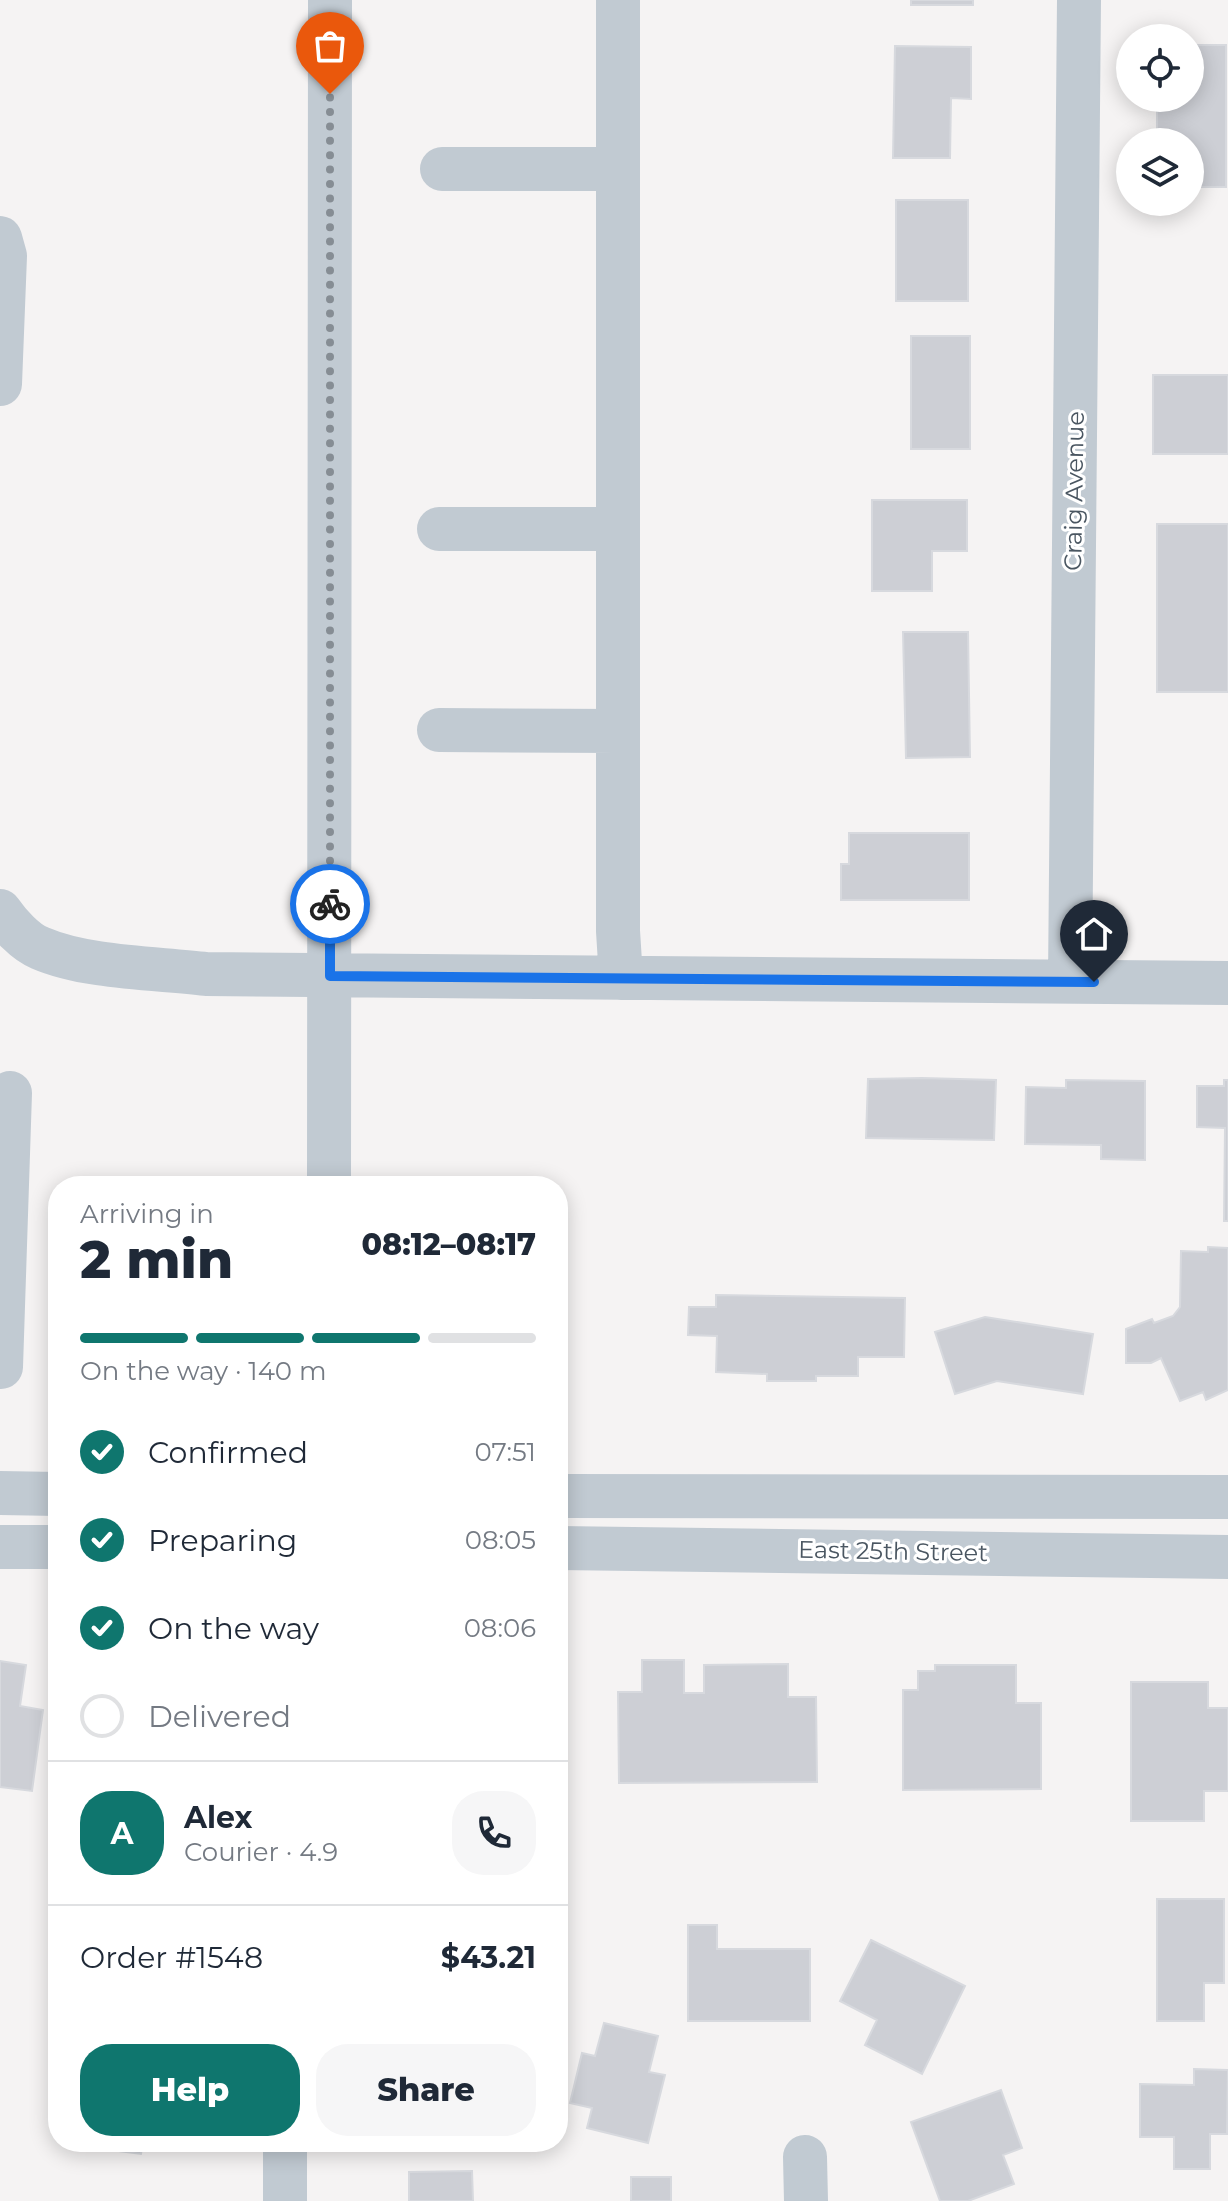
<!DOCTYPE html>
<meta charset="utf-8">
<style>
:root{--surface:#fff;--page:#f6f6f7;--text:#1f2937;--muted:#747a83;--line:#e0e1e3;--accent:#0f766e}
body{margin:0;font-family:Montserrat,sans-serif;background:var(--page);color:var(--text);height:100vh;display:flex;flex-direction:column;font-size:30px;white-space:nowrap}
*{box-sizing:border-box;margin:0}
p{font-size:26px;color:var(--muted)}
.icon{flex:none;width:44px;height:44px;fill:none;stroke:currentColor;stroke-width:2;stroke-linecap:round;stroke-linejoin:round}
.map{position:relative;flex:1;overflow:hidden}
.sheet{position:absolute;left:48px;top:1176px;width:520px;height:976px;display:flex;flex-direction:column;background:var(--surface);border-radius:32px;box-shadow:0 4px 20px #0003}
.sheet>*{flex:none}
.controls{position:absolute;left:1116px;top:24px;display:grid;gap:16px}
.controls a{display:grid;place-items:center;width:88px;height:88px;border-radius:50%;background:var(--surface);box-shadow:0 4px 20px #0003;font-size:40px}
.pin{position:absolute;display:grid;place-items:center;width:68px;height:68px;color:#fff;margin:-82px -34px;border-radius:50% 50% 50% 0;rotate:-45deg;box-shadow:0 0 8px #0007}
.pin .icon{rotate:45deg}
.courier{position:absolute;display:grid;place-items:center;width:80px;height:80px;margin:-40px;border:6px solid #1a73e8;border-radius:50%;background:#fff;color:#222;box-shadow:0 2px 10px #0007}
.headline em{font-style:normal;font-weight:800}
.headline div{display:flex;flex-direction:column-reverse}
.headline{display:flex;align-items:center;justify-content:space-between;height:136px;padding:0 32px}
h1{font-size:52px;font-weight:800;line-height:60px}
.bar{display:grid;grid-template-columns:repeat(4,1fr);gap:12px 8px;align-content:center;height:96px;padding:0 32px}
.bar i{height:10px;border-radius:6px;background:var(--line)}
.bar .current{background:var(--accent)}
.bar p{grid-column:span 4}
.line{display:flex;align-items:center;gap:20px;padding:0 32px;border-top:2px solid var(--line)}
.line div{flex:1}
.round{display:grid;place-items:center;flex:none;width:84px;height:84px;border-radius:32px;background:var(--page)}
ol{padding:0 32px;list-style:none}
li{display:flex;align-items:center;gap:24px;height:88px}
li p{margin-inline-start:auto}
li .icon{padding:8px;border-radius:50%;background:var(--accent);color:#fff;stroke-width:4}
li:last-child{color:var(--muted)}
li i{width:44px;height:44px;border:4px solid var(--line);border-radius:50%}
.action{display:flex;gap:16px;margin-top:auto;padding:16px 32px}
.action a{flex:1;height:92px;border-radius:32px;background:var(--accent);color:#fff;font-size:32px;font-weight:800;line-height:92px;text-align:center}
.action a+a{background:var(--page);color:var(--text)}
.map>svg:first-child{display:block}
</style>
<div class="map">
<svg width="1228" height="2201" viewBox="0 0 1228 2201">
<rect width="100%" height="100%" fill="#f5f3f3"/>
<path fill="#cdcfd5" stroke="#d7d9de" stroke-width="2" d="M911,0h62v5h-62z
M1190,45h36v142h-36v-45h-33v-44h33z
M895,46l76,1v52l-20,-1 -1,60h-57z
M896,200h72v101h-72z
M911,336h59v113h-59z
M1153,375h75v79h-75z
M872,500h95v51h-35v40h-60z
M1157,524h71v168h-71z
M903,632h65l2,125 -64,1z
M849,833h120v67h-128v-36h8z
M922,1078l74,2 -2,60 -128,-2 2,-59z
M1066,1080l79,1v79l-44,-1v-14l-76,-1 1,-57 40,1z
M1224,1080h4v141h-4l1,-93 -28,-1v-41h27z
M1208,1247l20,1v142l-22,10 -3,-8 -23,9 -19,-43 -10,5h-25v-34l26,-10 2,4 19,-7 7,-9 1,-56 27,1z
M716,1295l189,3 -1,59h-46v19h-42v5h-49v-7l-51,-2 1,-36 -29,-1 1,-28h27z
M985,1317l108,17 -10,60 -86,-13 -42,13 -20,-62z
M642,1660h42v33h20v-28l84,-1v33h28l1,85 -198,1 -1,-91h24z
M0,1661l26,4 -6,41 23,4 -11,81 -32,-4z
M935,1665h81v38h25v86l-138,1v-100h15v-19h17z
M1131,1682h77v26h20v83h-24v30h-73z
M1157,1899h67v84h-20v38h-47z
M688,1925h29v24h93v72h-122z
M871,1940l94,46 -43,88 -57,-29 12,-25 -37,-19z
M604,2023l54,13 -9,36 16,3 -17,68 -61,-15 5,-20 -22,-5 12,-50 13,3z
M1194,2069l34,1 -1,64h-17v35h-36v-32h-34v-53l54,1z
M1001,2090l21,58 -19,7 11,29 -46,17h-28l-29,-79z
M95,2142h48l-2,12 -47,-6z
M472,2171l1,30h-64v-29z
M631,2177h40v24h-40z"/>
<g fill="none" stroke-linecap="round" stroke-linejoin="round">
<path stroke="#c1cad2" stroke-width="44" d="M618,0v931l3,47
M442,169h176
M0,238l5,18 -5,128
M439,529h179
M439,730l179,1
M0,911c9,13 25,31 40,37 46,20 116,20 166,26l1022,9
M1070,981l9,-981
M329,1186l1,-1186
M1,1367l9,-274
M0,1493l58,1
M558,1496l670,1
M0,1547h58
M558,1548l670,9
M285,2142v59
M805,2157l1,44"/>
</g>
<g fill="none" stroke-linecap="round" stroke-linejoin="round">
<path stroke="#868d94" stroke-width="8" stroke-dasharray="0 14.4" d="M330,904v-810"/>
<path stroke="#1a73e8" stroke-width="10" d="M330,904v72l764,6"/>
</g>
<g text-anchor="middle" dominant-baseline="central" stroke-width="6" stroke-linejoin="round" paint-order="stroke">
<g font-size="24" fill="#4a5661" stroke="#fff">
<text transform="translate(1074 491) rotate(-89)">Craig Avenue</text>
<text transform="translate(893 1551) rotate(1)">East 25th Street</text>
</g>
</g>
</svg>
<div class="controls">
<a><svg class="icon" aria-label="locate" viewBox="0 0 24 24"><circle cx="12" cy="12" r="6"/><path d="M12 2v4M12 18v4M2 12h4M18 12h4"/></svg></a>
<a><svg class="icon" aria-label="layers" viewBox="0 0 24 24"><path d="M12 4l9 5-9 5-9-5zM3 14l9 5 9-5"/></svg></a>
</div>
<div class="pin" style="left:330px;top:94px;background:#ea580c"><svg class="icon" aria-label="bag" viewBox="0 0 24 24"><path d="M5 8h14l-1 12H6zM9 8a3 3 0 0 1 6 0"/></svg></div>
<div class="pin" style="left:1094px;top:982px;background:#1f2937"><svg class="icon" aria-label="home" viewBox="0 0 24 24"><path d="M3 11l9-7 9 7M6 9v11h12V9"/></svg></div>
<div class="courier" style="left:330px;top:904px"><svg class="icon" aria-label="bike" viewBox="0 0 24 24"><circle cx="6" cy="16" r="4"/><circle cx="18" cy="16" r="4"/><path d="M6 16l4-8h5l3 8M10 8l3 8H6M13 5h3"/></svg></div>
<section class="sheet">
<div class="headline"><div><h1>2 min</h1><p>Arriving in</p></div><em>08:12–08:17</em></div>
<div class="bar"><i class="current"></i><i class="current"></i><i class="current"></i><i></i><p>On the way · 140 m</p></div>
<ol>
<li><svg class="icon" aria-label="check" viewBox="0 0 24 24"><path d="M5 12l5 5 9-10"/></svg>Confirmed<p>07:51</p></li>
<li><svg class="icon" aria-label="check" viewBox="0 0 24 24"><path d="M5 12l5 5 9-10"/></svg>Preparing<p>08:05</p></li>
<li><svg class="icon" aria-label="check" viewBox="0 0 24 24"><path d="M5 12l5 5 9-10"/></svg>On the way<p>08:06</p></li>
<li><i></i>Delivered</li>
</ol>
<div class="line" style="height:144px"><b class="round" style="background:var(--accent);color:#fff">A</b><div><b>Alex</b><p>Courier · 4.9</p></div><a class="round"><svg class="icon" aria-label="phone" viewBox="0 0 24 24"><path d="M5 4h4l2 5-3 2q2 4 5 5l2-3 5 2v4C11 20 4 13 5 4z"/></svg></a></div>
<div class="line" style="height:104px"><div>Order #1548</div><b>$43.21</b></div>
<div class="action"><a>Help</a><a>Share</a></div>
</section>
</div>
